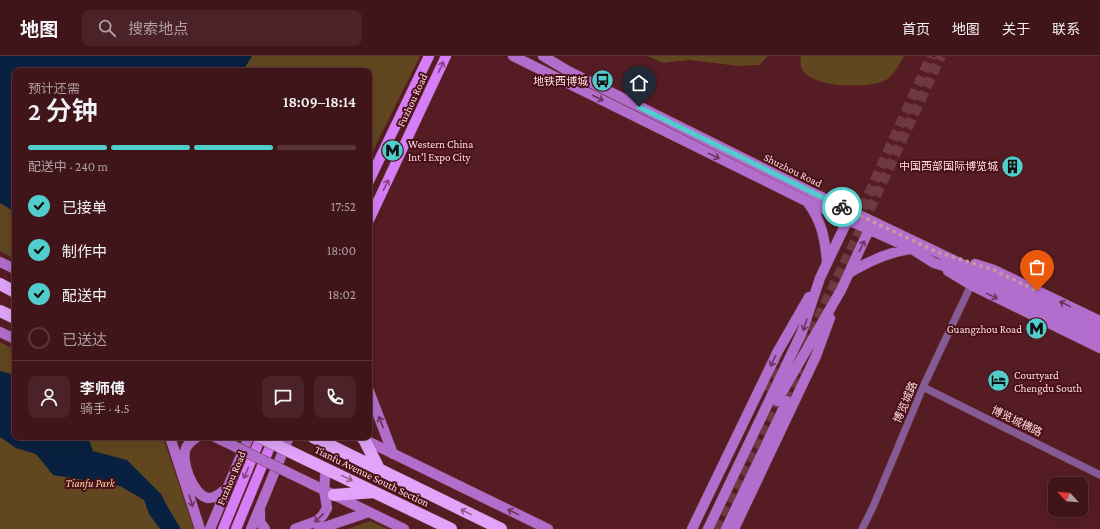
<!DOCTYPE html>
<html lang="zh">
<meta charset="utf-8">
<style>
:root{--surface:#40151a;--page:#4b2227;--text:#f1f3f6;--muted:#ae9fa2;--line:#593439;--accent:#52cdce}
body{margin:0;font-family:"Crimson Pro","Noto Sans SC",serif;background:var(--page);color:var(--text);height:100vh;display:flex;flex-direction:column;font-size:15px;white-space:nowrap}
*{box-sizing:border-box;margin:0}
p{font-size:13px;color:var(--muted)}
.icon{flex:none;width:22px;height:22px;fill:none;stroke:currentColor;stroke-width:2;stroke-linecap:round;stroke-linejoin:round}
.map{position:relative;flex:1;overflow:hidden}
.drawer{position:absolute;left:12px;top:12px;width:360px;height:372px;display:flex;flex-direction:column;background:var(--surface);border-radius:8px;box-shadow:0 4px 16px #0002,0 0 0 1px var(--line)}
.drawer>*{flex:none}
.needle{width:26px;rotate:296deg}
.buttons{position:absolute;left:1048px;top:421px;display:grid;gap:8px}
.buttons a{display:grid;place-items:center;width:40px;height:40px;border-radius:8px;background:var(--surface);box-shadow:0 4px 16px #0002,0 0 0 1px var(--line);font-size:20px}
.pin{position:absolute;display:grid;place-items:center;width:34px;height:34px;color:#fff;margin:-41px -17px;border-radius:50% 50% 50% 0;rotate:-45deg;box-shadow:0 0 4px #0007}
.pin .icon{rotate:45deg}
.courier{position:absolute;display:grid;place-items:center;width:40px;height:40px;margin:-20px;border:3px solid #52cdce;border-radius:50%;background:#fff;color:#222;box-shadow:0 1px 5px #0007}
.headline em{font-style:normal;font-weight:600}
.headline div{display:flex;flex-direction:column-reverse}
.headline{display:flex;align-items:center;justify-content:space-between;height:68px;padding:0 16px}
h1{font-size:26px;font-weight:600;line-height:30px}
.bar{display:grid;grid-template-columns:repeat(4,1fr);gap:6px 4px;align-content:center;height:48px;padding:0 16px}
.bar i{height:5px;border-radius:3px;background:var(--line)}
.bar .active{background:var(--accent)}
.bar p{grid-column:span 4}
.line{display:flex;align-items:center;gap:10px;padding:0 16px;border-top:1px solid var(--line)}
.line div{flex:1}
.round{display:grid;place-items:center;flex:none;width:42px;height:42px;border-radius:8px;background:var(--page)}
ol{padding:0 16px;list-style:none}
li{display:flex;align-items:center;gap:12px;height:44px}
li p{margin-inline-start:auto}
li .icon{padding:4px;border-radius:50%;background:var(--accent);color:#111;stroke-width:4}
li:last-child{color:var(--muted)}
li i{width:22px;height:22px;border:2px solid var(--line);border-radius:50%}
header{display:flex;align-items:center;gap:24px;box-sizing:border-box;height:56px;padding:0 20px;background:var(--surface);border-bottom:1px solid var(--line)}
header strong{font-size:19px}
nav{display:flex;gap:22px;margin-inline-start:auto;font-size:14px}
.search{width:280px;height:36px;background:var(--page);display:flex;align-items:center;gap:10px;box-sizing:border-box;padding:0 14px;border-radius:8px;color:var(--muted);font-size:15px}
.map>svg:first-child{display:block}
</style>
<header>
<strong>地图</strong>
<div class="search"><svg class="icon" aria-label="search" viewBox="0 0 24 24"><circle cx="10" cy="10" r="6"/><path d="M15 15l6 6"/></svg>搜索地点</div>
<nav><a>首页</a><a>地图</a><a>关于</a><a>联系</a></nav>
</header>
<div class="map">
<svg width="1100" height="473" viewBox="0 0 1100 473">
<rect width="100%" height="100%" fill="#561c23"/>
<path fill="#614720" d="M0,0h420l-51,103v-88h-354v188l-15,-8z
M648,0h120l-9,9 -20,1 -50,-6 -26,3z
M801,0h103c-3,6 -12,21 -18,24 -18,9 -70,8 -83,-9 -3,-5 -3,-10 -2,-15z
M0,286l15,8v87h148l31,92h-194z
M370,465l17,8h-39z"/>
<path fill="#092140" d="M0,0h252l-8,13 -3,2h-226v141l-15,-9z
M0,315l15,4v62h73l5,14 34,9 34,34 5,10 15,25h-21l-11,-15 -5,-14 -24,-14 -67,-11 -17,-21 -20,-6 -16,-11z"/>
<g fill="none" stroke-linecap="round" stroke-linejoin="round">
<path stroke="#6f393f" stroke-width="10" stroke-dasharray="10 5" stroke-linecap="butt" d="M856,166l75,-166
M805,289l52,-108 84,-181
M766,335l16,-27
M787,345l12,-32
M716,473l65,-135"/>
<defs>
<path id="street" d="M923,331l177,88
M862,473l11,-22 50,-120 48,-102"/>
<path id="secondary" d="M513,0l293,145 106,48 22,14 30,9 136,67
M543,0l25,15 243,121 289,138
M808,147c14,18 17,37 19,59
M0,206l15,7
M975,208l19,6 106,51
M948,215l23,14 129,63
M849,217c20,-12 39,-21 62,-24
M0,276l15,7
M369,335l24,63
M777,345l64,-111 31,-67
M170,381l30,92
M197,381c-4,3 -9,6 -11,11 -6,13 7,47 22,50 7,1 14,-6 19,-10
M215,381l21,10
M361,382l187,91
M289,417l115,56
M260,455v11l5,7
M210,473l39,-92
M251,473l38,-92
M295,473l22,-8 6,-6 4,-7 -3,-18 2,-22
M319,473l50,-17
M692,473l86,-178 31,-54
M708,473l94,-197 18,-54 30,-63
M726,473l61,-128
M734,473l82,-173 14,-38"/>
<path id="primary" d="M369,125l60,-125
M369,164l77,-164
M223,473l38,-92
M236,473l38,-92"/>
<path id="highway" d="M0,228l15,8
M0,255l15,7
M313,381l188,92
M364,383l15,30
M299,400l152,73
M334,439l40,-3"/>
</defs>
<use href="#street" stroke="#713b41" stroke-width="8"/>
<use href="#secondary" stroke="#713b41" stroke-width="11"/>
<use href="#primary" stroke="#713b41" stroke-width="11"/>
<use href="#highway" stroke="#713b41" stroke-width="13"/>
<use href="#street" stroke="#855b95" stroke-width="7"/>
<use href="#secondary" stroke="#b36ecd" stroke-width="10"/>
<use href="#primary" stroke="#d67df8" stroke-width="10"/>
<use href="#highway" stroke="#e1a4fa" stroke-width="12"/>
<defs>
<path id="secondary-bridge" d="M236,391l53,26"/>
<path id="highway-bridge" d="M260,381l39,19"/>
</defs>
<use href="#secondary-bridge" stroke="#713b41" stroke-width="11" stroke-linecap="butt"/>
<use href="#highway-bridge" stroke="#713b41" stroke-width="13" stroke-linecap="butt"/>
<use href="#secondary-bridge" stroke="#b36ecd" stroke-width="10"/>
<use href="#highway-bridge" stroke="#e1a4fa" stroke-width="12"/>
</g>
<defs><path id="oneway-shaft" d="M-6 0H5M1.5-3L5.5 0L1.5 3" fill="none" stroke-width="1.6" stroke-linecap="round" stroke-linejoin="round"/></defs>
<g stroke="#89417d">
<use href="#oneway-shaft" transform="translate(441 11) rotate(-65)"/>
<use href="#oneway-shaft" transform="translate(386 129) rotate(-65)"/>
<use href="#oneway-shaft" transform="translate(246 417) rotate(113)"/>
</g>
<g stroke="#6f3158">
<use href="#oneway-shaft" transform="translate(598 42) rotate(27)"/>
<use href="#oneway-shaft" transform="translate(714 100) rotate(26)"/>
<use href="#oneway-shaft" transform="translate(862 190) rotate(-64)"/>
<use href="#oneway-shaft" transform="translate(992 240) rotate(26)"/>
<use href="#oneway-shaft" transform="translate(1065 248) rotate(-154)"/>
<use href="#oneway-shaft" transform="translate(805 269) rotate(108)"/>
<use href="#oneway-shaft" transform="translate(773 305) rotate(116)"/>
<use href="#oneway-shaft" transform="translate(381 366) rotate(-111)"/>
<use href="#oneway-shaft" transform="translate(191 445) rotate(72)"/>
<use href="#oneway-shaft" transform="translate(513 456) rotate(-154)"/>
<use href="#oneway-shaft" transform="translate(319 462) rotate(137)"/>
</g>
<g stroke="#965a8a">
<use href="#oneway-shaft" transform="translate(347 422) rotate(26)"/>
<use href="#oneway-shaft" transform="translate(466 456) rotate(-154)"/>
</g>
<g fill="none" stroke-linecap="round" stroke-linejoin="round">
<path stroke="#c39a9d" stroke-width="4" stroke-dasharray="0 7.2" d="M842,151l95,45 57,18 43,21"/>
<path stroke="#52cdce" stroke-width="5" d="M639,51l203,100"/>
</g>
<defs>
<symbol id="bus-disc" viewBox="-11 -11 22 22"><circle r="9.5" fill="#52cdce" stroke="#4a1019"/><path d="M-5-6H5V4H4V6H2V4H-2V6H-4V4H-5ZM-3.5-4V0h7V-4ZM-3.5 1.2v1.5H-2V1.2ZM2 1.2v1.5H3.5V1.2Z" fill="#111"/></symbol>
<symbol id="metro-disc" viewBox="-11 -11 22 22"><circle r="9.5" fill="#52cdce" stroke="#4a1019"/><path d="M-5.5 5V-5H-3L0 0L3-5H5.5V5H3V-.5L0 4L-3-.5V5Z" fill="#111"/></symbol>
<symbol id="building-disc" viewBox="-11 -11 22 22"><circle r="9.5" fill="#52cdce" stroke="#4a1019"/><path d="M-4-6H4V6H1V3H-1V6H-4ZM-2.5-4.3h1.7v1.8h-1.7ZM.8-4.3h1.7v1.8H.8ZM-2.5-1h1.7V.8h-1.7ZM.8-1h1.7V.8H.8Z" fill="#111"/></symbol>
<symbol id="hotel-disc" viewBox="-11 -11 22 22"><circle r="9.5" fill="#52cdce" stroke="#4a1019"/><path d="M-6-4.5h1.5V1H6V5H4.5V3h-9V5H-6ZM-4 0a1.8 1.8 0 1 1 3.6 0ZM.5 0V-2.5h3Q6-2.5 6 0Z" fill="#111"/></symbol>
</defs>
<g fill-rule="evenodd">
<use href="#bus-disc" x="590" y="12" width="25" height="25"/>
<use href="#metro-disc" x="380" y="82" width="25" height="25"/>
<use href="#building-disc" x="1000" y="98" width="25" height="25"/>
<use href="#metro-disc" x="1024" y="260" width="25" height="25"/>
<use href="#hotel-disc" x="986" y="312" width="25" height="25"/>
</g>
<g text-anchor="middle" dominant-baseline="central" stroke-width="4" stroke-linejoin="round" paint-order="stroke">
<g font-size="11" fill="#fddedf" stroke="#4a1019" text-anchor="end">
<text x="588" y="25">地铁西博城</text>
<text x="408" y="88" text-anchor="start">Western China<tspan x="408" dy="13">Int'l Expo City</tspan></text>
<text x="998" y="110">中国西部国际博览城</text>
<text x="1022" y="273">Guangzhou Road</text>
<text x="1014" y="319" text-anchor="start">Courtyard<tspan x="1014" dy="13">Chengdu South</tspan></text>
</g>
<g font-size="11" fill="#fddedf" stroke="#4a1019">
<text transform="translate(412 44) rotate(-65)">Fuzhou Road</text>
<text transform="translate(793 114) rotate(26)">Shuzhou Road</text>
<text transform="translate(905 346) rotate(-67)">博览城路</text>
<text transform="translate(1017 365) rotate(26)">博览城横路</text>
<text transform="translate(372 420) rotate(26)">Tianfu Avenue South Section</text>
<text transform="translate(231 422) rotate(-67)">Fuzhou Road</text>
</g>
<g font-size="11" font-style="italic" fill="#fed9a5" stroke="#4a1019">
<text x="90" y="427">Tianfu Park</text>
</g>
</g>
</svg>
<div class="buttons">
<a><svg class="needle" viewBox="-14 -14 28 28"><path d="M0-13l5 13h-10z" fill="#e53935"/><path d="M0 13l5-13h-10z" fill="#ae9fa2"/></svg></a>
</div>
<div class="pin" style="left:1037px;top:235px;background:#ea580c"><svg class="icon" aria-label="bag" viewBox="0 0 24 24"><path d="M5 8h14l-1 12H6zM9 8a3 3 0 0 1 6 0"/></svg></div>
<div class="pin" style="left:639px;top:51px;background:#1f2937"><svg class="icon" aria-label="home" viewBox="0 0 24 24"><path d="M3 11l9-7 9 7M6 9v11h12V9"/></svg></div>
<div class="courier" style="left:842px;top:151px"><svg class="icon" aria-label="bike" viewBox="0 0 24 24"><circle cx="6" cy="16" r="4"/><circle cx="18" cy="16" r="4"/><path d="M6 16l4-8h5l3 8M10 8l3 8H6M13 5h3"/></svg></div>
<section class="drawer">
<div class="headline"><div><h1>2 分钟</h1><p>预计还需</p></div><em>18:09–18:14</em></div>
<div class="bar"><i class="active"></i><i class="active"></i><i class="active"></i><i></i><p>配送中 · 240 m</p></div>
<ol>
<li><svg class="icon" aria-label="check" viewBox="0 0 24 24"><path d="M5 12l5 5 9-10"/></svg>已接单<p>17:52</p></li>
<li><svg class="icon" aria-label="check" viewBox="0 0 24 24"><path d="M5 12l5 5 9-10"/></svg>制作中<p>18:00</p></li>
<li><svg class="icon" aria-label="check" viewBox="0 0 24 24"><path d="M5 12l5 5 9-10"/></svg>配送中<p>18:02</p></li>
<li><i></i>已送达</li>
</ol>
<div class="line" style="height:72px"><a class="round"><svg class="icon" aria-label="person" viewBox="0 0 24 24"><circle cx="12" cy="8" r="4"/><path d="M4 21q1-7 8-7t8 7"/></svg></a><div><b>李师傅</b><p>骑手 · 4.5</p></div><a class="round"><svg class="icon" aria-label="chat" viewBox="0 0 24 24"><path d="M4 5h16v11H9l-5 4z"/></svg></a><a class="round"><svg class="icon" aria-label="phone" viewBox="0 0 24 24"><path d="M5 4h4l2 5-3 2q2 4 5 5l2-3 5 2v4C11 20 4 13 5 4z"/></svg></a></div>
</section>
</div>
